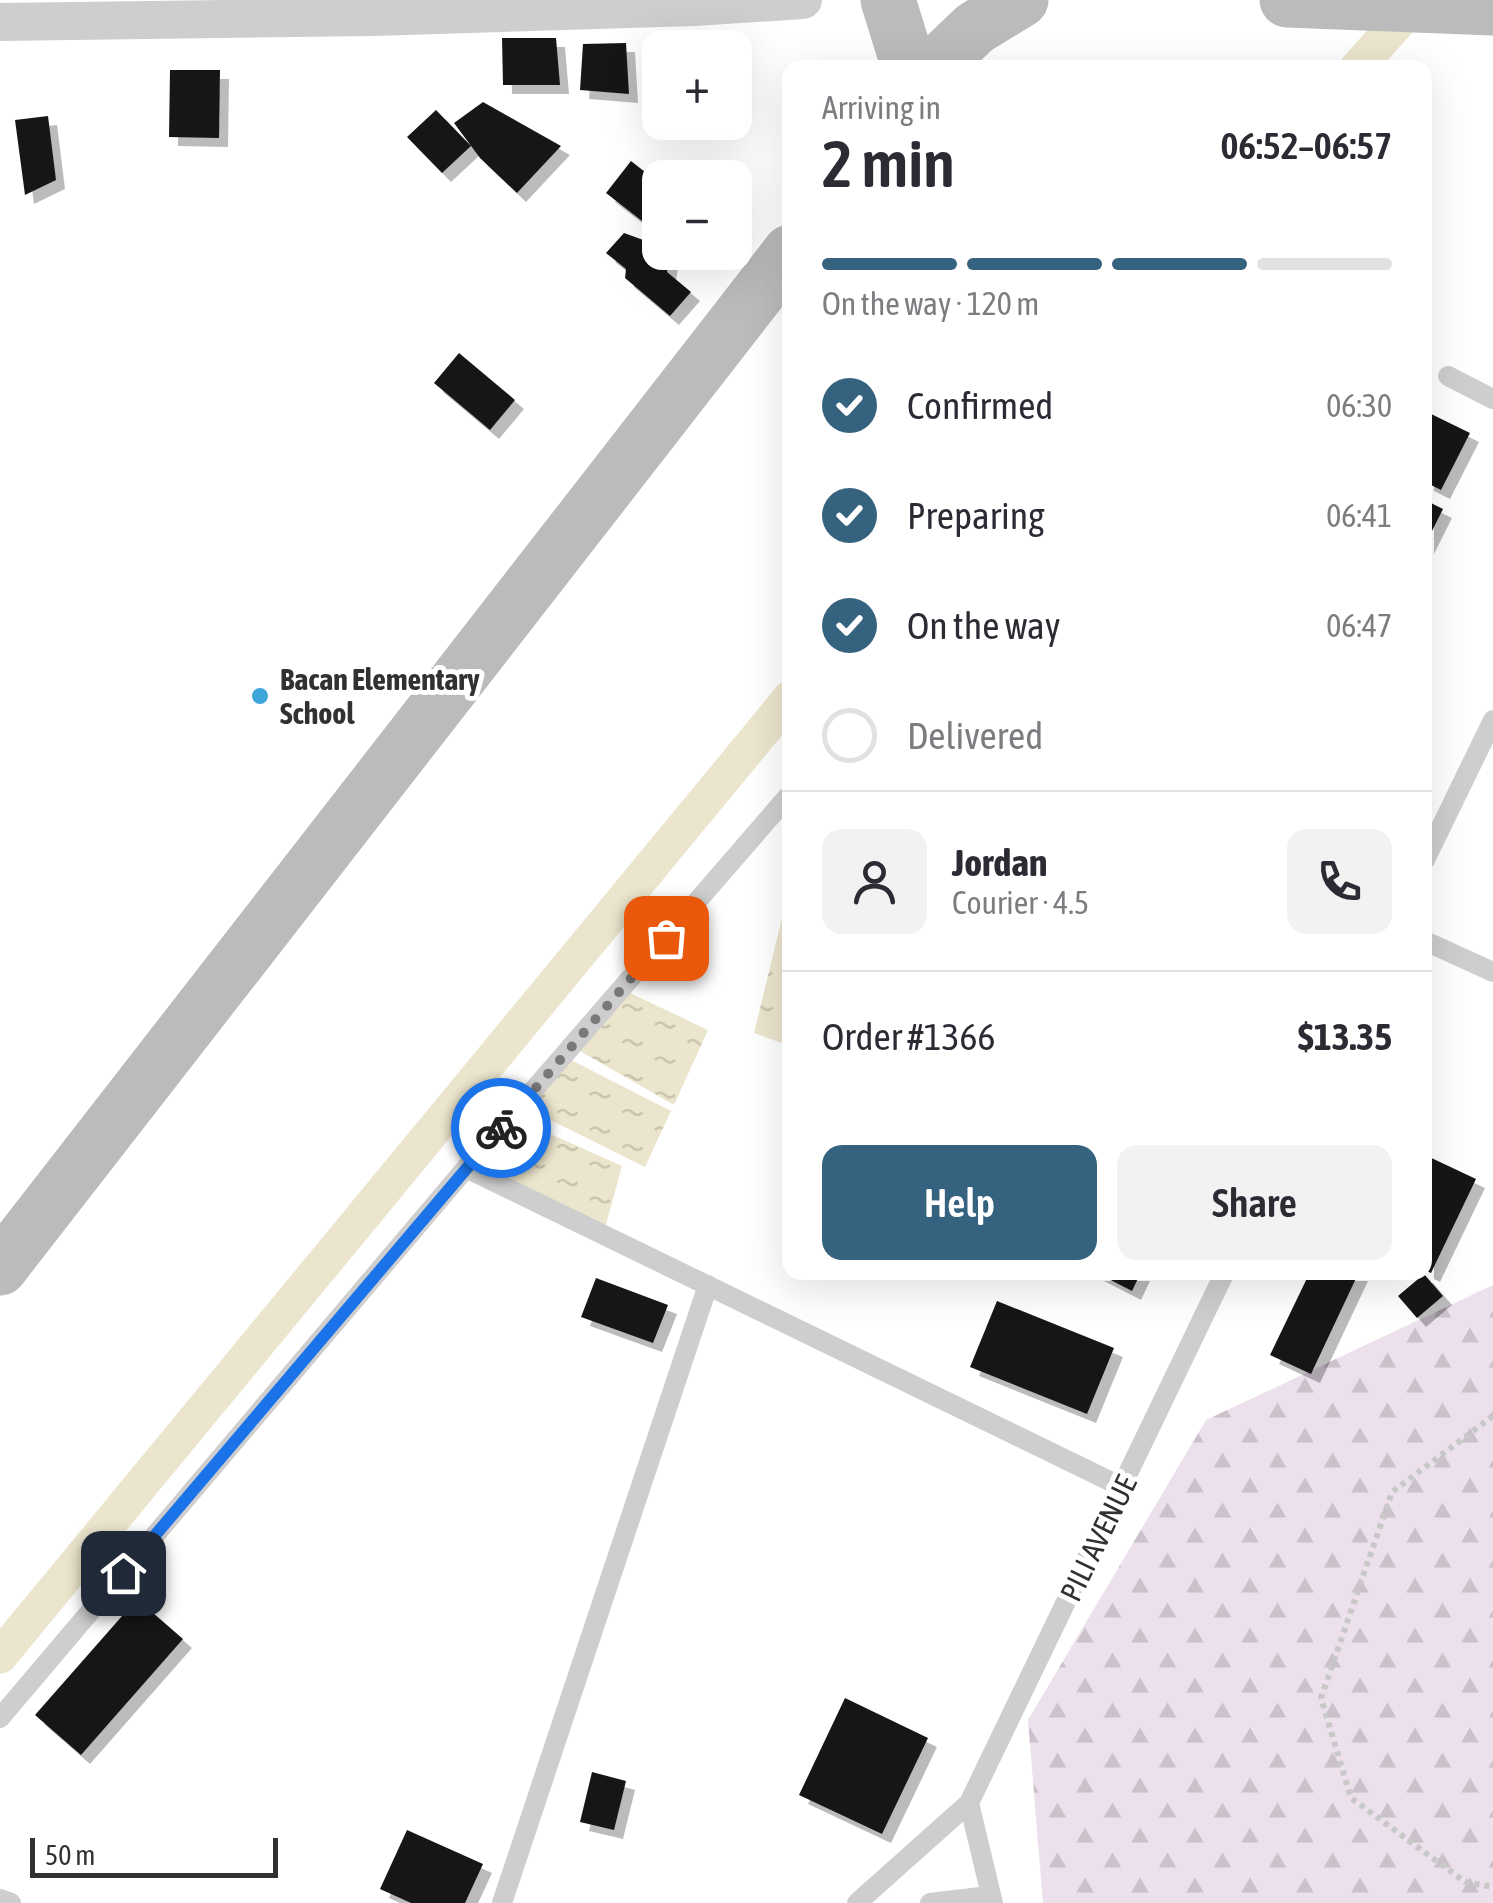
<!DOCTYPE html>
<meta charset="utf-8">
<style>
:root{--surface:#fff;--page:#f2f2f3;--text:#2b2b33;--muted:#7c7c81;--line:#e1e1e2;--accent:#34627f}
body{margin:0;font-family:"Asap Condensed",sans-serif;background:var(--page);color:var(--text);height:100vh;display:flex;flex-direction:column;font-size:38px;white-space:nowrap}
*{box-sizing:border-box;margin:0}
p{font-size:32px;color:var(--muted)}
.icon{flex:none;width:55px;height:55px;fill:none;stroke:currentColor;stroke-width:2;stroke-linecap:round;stroke-linejoin:round}
.map{position:relative;flex:1;overflow:hidden}
.panel{position:absolute;left:782px;top:60px;width:650px;height:1220px;display:flex;flex-direction:column;background:var(--surface);border-radius:20px;box-shadow:0 10px 40px #0002}
.panel>*{flex:none}
.buttons{position:absolute;left:642px;top:30px;display:grid;gap:20px}
.buttons a{display:grid;place-items:center;width:110px;height:110px;border-radius:20px;background:var(--surface);box-shadow:0 10px 40px #0002;font-size:50px}
.scale{position:absolute;left:30px;bottom:25px;width:248px;box-sizing:border-box;padding-left:10px;border:5px solid #313131;border-top:0;font-size:28px;line-height:35px;white-space:nowrap;color:#313131;-webkit-text-stroke:8px #fff;paint-order:stroke}
.pin{position:absolute;display:grid;place-items:center;width:85px;height:85px;color:#fff;margin:-42px;border-radius:20px;box-shadow:0 5px 15px #0006}
.courier{position:absolute;display:grid;place-items:center;width:100px;height:100px;margin:-50px;border:8px solid #1a73e8;border-radius:50%;background:#fff;color:#222;box-shadow:0 2px 12px #0007}
.summary em{font-style:normal;font-weight:600}
.summary div{display:flex;flex-direction:column-reverse}
.summary{display:flex;align-items:center;justify-content:space-between;height:170px;padding:0 40px}
h1{font-size:65px;font-weight:600;line-height:75px}
.bar{display:grid;grid-template-columns:repeat(4,1fr);gap:15px 10px;align-content:center;height:120px;padding:0 40px}
.bar i{height:12px;border-radius:8px;background:var(--line)}
.bar .current{background:var(--accent)}
.bar p{grid-column:span 4}
.line{display:flex;align-items:center;gap:25px;padding:0 40px;border-top:2px solid var(--line)}
.line div{flex:1}
.round{display:grid;place-items:center;flex:none;width:105px;height:105px;border-radius:20px;background:var(--page)}
ol{padding:0 40px;list-style:none}
li{display:flex;align-items:center;gap:30px;height:110px}
li p{margin-inline-start:auto}
li .icon{padding:10px;border-radius:50%;background:var(--accent);color:#fff;stroke-width:4}
li:last-child{color:var(--muted)}
li i{width:55px;height:55px;border:5px solid var(--line);border-radius:50%}
.button{display:flex;gap:20px;margin-top:auto;padding:20px 40px}
.button a{flex:1;height:115px;border-radius:20px;background:var(--accent);color:#fff;font-size:40px;font-weight:600;line-height:115px;text-align:center}
.button a+a{background:var(--page);color:var(--text)}
.map>svg:first-child{display:block}
</style>
<div class="map">
<svg width="1493" height="1903" viewBox="0 0 1493 1903">
<defs>
<pattern id="forest-firs" width="22" height="20" patternUnits="userSpaceOnUse" patternTransform="scale(2.5)"><rect width="22" height="20" fill="#ebe0ec"/><path d="M5 1l3.5 6h-7zM16 11l3.5 6h-7z" fill="#cac1cb"/></pattern>
<pattern id="water-ripples" width="26" height="14" patternUnits="userSpaceOnUse" patternTransform="scale(2.5)"><rect width="26" height="14" fill="#ebe5cd"/><path d="M2 4q2-2 4 0t4 0M15 11q2-2 4 0t4 0" fill="none" stroke="#cac5b0"/></pattern>
<filter id="shadow"><feDropShadow dx="9" dy="9" stdDeviation="0" flood-color="#0004"/></filter>
</defs>
<rect width="100%" height="100%" fill="#fff"/>
<path fill="url(#forest-firs)" d="M1493,1285v618h-450l-15,-183 178,-300z"/>
<path fill="url(#water-ripples)" d="M784,910l6,1v135l-36,-13z
M626,991l82,39 -34,75 -94,-54z
M569,1059l102,52 -26,56 -123,-61z
M519,1120l103,46 -17,62 -129,-59z"/>
<g fill="none" stroke-linecap="round" stroke-linejoin="round">
<path stroke="#ebe5cd" stroke-width="35" d="M1357,68l61,-68
M0,1656l790,-958"/>
</g>
<path fill="#181818" filter="url(#shadow)" d="M502,38h54l4,47h-57z
M626,43l3,51 -49,-4 3,-46z
M170,70h50l-1,68 -50,-1z
M483,102l78,44 -44,47 -37,-35 -26,-35z
M436,110l35,36 -29,27 -35,-36z
M48,116l8,64 -31,15 -10,-75z
M631,161l23,18 6,-1v57l-54,-42z
M624,233l36,13v6h10l-3,20 24,20 -21,24 -45,-38 1,-9 -20,-16z
M459,353l56,47 -25,30 -56,-47z
M1425,411l45,22 -29,57 -16,-8z
M1425,500l18,9 -18,36z
M1425,1155l51,24 -45,94 -6,-3z
M1095,1272h46l-9,19z
M1310,1272h49l-48,102 -41,-19z
M1424,1274l19,22 -26,22 -19,-22z
M596,1278l72,27 -15,38 -72,-26z
M997,1301l117,47 -27,66 -117,-47z
M137,1599l46,40 -102,116 -46,-40z
M845,1698l83,40 -46,96 -83,-39z
M592,1772l34,9 -12,49 -34,-8z
M407,1830l76,34 -18,39h-54l-31,-14z"/>
<g fill="none" stroke-linecap="round" stroke-linejoin="round">
<path stroke="#c8c8c8" stroke-width="6" stroke-dasharray="5 5" stroke-linecap="butt" d="M1493,1416l-101,76 -71,206 30,100 114,84 28,5"/>
<path stroke="#cecece" stroke-width="20" d="M1448,376l45,23
M1425,860l68,-140
M1425,941l68,31
M466,1168l656,319
M0,1718l466,-550 324,-374
M969,1803l24,100
M0,1899l11,4
M502,1903l206,-618
M857,1903l112,-100 256,-531
M930,1903l59,-7"/>
<path stroke="#cecece" stroke-width="38" d="M0,22l374,-5 320,-10 109,-7"/>
<path stroke="#bbb" stroke-width="55" d="M888,0l21,68
M1287,0l206,8
M933,68l42,-40 46,-28
M0,1268l790,-1016"/>
</g>
<g fill="none" stroke-linecap="round" stroke-linejoin="round">
<path stroke="#797979" stroke-width="10" stroke-dasharray="0 18" d="M501,1128l165,-190"/>
<path stroke="#1a73e8" stroke-width="12" d="M123,1573l378,-445"/>
</g>
<circle fill="#3fa5db" stroke="#fff" stroke-width="4" cx="260" cy="696" r="10"/>
<g text-anchor="middle" dominant-baseline="central" stroke-width="10" stroke-linejoin="round" paint-order="stroke">
<g font-size="30" font-weight="bold" fill="#313131" stroke="#fff" text-anchor="start">
<text x="280" y="679">Bacan Elementary<tspan x="280" dy="34">School</tspan></text>
</g>
<g font-size="30" fill="#313131" stroke="#fff">
<text transform="translate(1098 1538) rotate(-64)">PILI AVENUE</text>
</g>
</g>
</svg>
<div class="buttons">
<a>+</a>
<a>−</a>
</div>
<div class="scale">50 m</div>
<div class="pin" style="left:666px;top:938px;background:#ea580c"><svg class="icon" aria-label="bag" viewBox="0 0 24 24"><path d="M5 8h14l-1 12H6zM9 8a3 3 0 0 1 6 0"/></svg></div>
<div class="pin" style="left:123px;top:1573px;background:#1f2937"><svg class="icon" aria-label="home" viewBox="0 0 24 24"><path d="M3 11l9-7 9 7M6 9v11h12V9"/></svg></div>
<div class="courier" style="left:501px;top:1128px"><svg class="icon" aria-label="bike" viewBox="0 0 24 24"><circle cx="6" cy="16" r="4"/><circle cx="18" cy="16" r="4"/><path d="M6 16l4-8h5l3 8M10 8l3 8H6M13 5h3"/></svg></div>
<section class="panel">
<div class="summary"><div><h1>2 min</h1><p>Arriving in</p></div><em>06:52–06:57</em></div>
<div class="bar"><i class="current"></i><i class="current"></i><i class="current"></i><i></i><p>On the way · 120 m</p></div>
<ol>
<li><svg class="icon" aria-label="check" viewBox="0 0 24 24"><path d="M5 12l5 5 9-10"/></svg>Confirmed<p>06:30</p></li>
<li><svg class="icon" aria-label="check" viewBox="0 0 24 24"><path d="M5 12l5 5 9-10"/></svg>Preparing<p>06:41</p></li>
<li><svg class="icon" aria-label="check" viewBox="0 0 24 24"><path d="M5 12l5 5 9-10"/></svg>On the way<p>06:47</p></li>
<li><i></i>Delivered</li>
</ol>
<div class="line" style="height:180px"><a class="round"><svg class="icon" aria-label="person" viewBox="0 0 24 24"><circle cx="12" cy="8" r="4"/><path d="M4 21q1-7 8-7t8 7"/></svg></a><div><b>Jordan</b><p>Courier · 4.5</p></div><a class="round"><svg class="icon" aria-label="phone" viewBox="0 0 24 24"><path d="M5 4h4l2 5-3 2q2 4 5 5l2-3 5 2v4C11 20 4 13 5 4z"/></svg></a></div>
<div class="line" style="height:130px"><div>Order #1366</div><b>$13.35</b></div>
<div class="button"><a>Help</a><a>Share</a></div>
</section>
</div>
